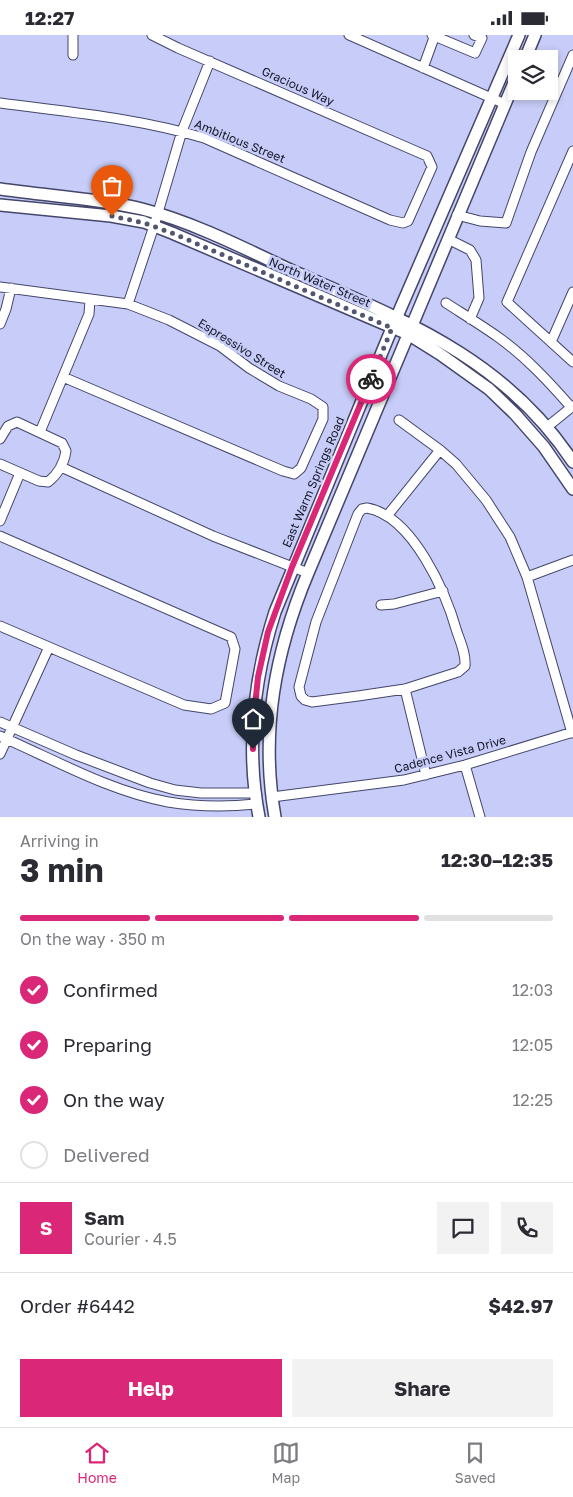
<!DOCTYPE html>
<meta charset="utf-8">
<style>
:root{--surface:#fff;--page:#f2f2f3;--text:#2b2b33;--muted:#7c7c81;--line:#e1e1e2;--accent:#db2777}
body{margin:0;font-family:"Golos Text",sans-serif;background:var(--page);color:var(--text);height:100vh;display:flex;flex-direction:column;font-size:19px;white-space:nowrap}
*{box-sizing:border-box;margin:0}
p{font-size:16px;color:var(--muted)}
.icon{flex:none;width:28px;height:28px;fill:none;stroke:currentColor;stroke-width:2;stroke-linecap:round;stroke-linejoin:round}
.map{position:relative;height:782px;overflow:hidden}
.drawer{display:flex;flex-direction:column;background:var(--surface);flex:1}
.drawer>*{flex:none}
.fabs{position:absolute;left:508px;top:15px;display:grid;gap:10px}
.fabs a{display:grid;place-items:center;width:50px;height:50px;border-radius:0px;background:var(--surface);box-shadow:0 2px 8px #0003;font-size:25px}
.pin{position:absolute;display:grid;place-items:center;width:42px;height:42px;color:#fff;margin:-51px -21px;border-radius:50% 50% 50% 0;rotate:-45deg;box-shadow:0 0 5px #0007}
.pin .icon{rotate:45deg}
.courier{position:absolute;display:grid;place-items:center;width:50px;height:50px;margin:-25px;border:4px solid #db2777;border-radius:50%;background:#fff;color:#222;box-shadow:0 1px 6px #0007}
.summary em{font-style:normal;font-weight:700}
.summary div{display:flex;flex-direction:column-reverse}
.summary{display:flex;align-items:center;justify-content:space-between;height:85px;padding:0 20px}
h1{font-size:32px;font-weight:700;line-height:38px}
.bar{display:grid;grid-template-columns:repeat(4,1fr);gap:8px 5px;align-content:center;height:60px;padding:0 20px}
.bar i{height:6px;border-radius:4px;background:var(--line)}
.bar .active{background:var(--accent)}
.bar p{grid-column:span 4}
.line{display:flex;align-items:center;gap:12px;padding:0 20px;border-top:1px solid var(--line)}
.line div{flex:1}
.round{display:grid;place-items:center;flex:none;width:52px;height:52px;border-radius:0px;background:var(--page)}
ol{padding:0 20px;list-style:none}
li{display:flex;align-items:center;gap:15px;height:55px}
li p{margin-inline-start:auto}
li .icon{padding:5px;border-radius:50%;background:var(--accent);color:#fff;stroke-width:4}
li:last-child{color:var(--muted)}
li i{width:28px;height:28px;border:2px solid var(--line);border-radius:50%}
.cta{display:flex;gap:10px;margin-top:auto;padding:10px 20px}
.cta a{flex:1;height:58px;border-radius:0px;background:var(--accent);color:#fff;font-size:20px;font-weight:700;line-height:58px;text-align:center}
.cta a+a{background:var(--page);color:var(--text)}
.status{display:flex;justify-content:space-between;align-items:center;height:35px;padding:0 25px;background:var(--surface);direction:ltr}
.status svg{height:14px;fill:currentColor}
.dock{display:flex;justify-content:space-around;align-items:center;height:70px;border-top:1px solid var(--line);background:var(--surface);font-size:14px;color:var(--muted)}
.dock a{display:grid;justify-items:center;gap:2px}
.dock .active{color:var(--accent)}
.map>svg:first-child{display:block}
</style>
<div class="status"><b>12:27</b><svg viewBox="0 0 49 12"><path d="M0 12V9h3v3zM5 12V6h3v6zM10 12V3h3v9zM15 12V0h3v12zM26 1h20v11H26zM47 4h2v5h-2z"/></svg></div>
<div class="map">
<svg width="573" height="782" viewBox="0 0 573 782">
<rect width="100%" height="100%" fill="#c7ccf8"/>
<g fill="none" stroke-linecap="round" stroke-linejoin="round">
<defs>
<path id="minor" d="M73,0v20
M349,0l156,69
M432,0l43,18 7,-15 -8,-3
M423,33l12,-33
M0,68c68,9 138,15 204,35l186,82 13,3 5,-2 24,-54 -5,-11 -249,-108 -26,-13
M573,116l-66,151 66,60
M457,180l23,6 26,2 25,-71 42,-97
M448,204l22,11 6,10 3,38 -9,21
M0,252l128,17 41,16 51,26 29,22 30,18 32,13 12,8v12l-22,49 -7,6 -11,-3 -220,-94
M446,268c17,11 35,22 52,34 28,20 51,45 73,70
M128,269l26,-78 28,-95 28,-70
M0,289l6,-15 5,-21
M551,307l22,-50
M399,385l41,30 16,14 30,36 24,37 17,40 45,156
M547,392l26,-21
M40,397l49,-118 1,-14
M0,404l8,-13 9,-4 45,21 4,8c-2,13 -8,23 -18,31l-9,-1 -39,-17
M61,432l152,69 95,37
M367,473c46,8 79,85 90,124 4,11 9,23 8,34l-7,6 -53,17 -47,7 -46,6 -7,-2 -4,-4 -2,-9 17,-65 42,-108 4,-5z
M387,481l53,-66
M0,486l20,-48
M0,501l231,101 4,12 -10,54 -14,6 -27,-4 -184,-79
M527,542l46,-17
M381,570l13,-1 49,-13
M405,654l21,86
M0,687l76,33 74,28 25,7 26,3h55
M0,701c55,24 109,55 168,66 30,5 59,5 88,2
M0,719l49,-107
M465,730l15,52
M272,762l132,-17 61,-15 108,-33"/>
<path id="major" d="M525,24l10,-24
M0,154c47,7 96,9 142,20 48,12 100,38 144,59 112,50 216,87 287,194
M0,170l111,11 33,6 28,11 236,101 32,20 49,35 26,25 29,33 29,42
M259,782c-13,-68 -5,-139 16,-205l117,-284 127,-293
M275,782c-15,-85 0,-165 33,-244l208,-495"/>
</defs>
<use href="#minor" stroke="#44466b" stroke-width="11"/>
<use href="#major" stroke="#44466b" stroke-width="14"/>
<use href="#minor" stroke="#fff" stroke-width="9"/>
<use href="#major" stroke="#fff" stroke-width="11"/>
</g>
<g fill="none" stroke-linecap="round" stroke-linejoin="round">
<path stroke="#535670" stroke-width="5" stroke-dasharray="0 9" d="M112,181l32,7 28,10 220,95 -21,51"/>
<path stroke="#db2777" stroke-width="6" d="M253,714v-23l5,-49 10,-45 24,-65 79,-188"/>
</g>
<g text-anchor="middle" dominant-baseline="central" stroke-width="5" stroke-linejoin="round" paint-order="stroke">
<g font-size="12" fill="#151626" stroke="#c7ccf8">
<text transform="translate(298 51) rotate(24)">Gracious Way</text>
<text transform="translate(240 106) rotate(22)">Ambitious Street</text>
<text transform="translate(320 247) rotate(23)">North Water Street</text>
<text transform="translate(242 313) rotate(32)">Espressivo Street</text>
<text transform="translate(313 447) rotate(-67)">East Warm Springs Road</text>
<text transform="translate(450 719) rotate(-15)">Cadence Vista Drive</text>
</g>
</g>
</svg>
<div class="fabs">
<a><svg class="icon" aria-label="layers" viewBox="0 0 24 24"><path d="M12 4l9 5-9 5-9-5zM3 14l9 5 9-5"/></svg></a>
</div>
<div class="pin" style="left:112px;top:181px;background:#ea580c"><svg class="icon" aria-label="bag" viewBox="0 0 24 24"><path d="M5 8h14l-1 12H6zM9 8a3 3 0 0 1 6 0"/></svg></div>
<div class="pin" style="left:253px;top:714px;background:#1f2937"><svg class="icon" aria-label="home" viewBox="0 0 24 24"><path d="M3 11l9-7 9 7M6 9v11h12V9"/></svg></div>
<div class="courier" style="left:371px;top:344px"><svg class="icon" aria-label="bike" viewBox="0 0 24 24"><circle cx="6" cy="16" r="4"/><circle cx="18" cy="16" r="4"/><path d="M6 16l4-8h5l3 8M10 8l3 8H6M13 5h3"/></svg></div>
</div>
<section class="drawer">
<div class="summary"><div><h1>3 min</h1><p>Arriving in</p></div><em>12:30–12:35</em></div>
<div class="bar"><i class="active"></i><i class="active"></i><i class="active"></i><i></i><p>On the way · 350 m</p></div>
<ol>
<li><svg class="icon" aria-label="check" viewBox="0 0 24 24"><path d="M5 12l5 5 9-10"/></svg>Confirmed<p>12:03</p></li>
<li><svg class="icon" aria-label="check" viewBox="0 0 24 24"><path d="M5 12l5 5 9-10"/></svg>Preparing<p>12:05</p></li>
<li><svg class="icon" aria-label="check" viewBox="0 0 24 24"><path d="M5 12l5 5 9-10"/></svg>On the way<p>12:25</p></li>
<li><i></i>Delivered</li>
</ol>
<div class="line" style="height:90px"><b class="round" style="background:var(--accent);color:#fff">S</b><div><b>Sam</b><p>Courier · 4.5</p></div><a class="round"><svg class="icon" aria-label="chat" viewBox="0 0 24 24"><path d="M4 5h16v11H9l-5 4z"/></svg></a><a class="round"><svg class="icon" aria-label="phone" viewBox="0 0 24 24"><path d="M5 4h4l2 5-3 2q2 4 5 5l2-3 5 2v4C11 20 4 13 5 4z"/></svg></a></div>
<div class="line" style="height:65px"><div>Order #6442</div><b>$42.97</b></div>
<div class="cta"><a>Help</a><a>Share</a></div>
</section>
<nav class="dock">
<a class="active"><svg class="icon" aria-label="home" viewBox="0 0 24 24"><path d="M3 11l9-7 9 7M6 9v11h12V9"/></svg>Home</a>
<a><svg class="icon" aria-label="map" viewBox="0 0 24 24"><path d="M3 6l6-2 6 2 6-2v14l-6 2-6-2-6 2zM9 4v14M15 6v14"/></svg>Map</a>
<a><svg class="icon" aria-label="saved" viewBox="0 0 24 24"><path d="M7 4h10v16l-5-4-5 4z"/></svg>Saved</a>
</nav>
